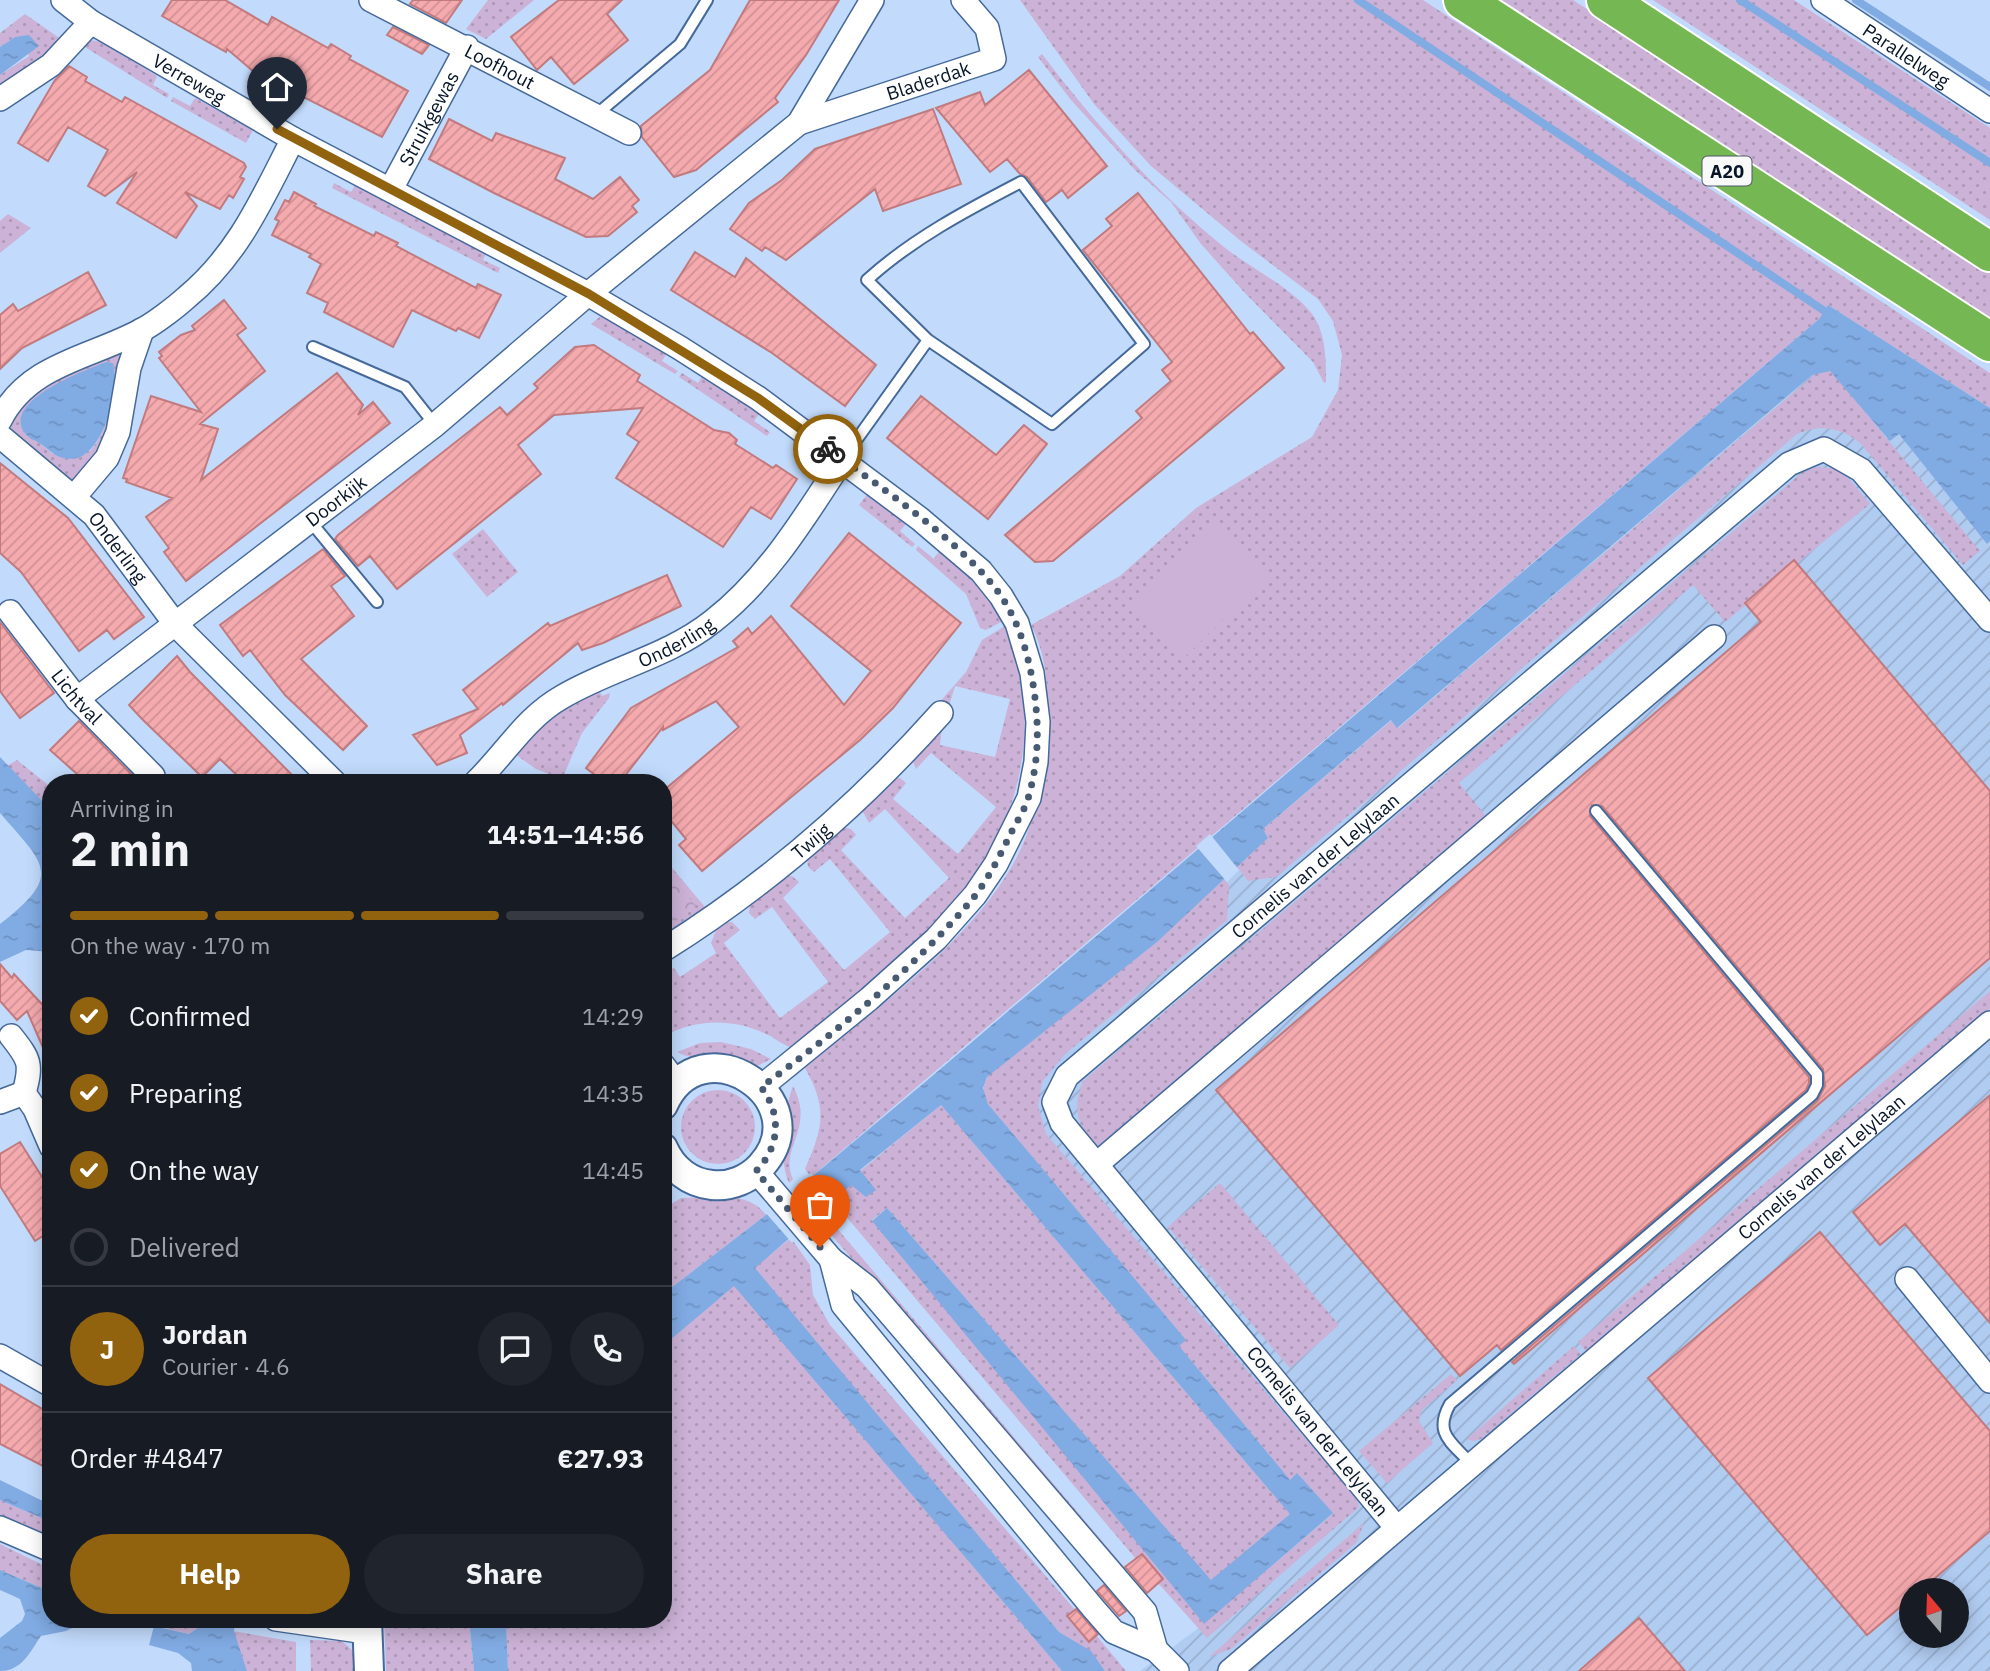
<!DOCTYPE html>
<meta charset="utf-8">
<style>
:root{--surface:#171b24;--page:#20242c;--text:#f1f3f6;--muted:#9ea1a6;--line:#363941;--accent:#91630e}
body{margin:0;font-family:"IBM Plex Sans",sans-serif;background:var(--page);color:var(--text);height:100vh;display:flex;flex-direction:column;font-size:26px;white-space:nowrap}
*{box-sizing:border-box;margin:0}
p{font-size:23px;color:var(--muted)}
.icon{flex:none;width:38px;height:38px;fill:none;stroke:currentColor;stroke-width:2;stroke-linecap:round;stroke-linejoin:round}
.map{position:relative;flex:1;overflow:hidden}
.side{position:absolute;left:42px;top:774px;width:630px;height:854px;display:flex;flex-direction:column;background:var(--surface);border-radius:28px;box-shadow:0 4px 18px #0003}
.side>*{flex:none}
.needle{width:46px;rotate:341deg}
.fabs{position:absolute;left:1899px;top:1578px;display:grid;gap:14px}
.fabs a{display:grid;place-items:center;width:70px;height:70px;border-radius:50%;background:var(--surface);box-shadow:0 4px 18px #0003;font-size:35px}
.pin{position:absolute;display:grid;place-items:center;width:60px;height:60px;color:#fff;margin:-72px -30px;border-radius:50% 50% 50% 0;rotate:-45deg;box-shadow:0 0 7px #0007}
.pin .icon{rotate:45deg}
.courier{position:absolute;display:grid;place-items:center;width:70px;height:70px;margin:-35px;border:5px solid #91630e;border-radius:50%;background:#fff;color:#222;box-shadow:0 2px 9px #0007}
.headline em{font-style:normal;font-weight:700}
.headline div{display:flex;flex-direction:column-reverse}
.headline{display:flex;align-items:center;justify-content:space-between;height:119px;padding:0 28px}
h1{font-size:46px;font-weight:700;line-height:52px}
.bar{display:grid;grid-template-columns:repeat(4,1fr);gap:10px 7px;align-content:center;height:84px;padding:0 28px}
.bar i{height:9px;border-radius:5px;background:var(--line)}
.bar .on{background:var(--accent)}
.bar p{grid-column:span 4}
.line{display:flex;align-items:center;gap:18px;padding:0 28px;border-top:2px solid var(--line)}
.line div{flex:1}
.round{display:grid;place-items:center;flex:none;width:74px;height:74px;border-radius:37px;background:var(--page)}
ol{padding:0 28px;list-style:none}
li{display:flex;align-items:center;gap:21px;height:77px}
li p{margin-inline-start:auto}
li .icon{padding:7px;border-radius:50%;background:var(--accent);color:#fff;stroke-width:4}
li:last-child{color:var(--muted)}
li i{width:38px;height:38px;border:4px solid var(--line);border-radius:50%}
.primary-button{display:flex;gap:14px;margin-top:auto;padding:14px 28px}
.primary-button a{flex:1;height:80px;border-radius:42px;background:var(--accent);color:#fff;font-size:28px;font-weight:700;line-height:80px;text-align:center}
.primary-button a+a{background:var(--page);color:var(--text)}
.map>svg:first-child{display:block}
</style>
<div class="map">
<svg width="1990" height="1671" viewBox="0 0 1990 1671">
<defs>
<pattern id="industrial-furrows" width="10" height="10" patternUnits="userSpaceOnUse" patternTransform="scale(1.75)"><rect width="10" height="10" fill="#b1ccf1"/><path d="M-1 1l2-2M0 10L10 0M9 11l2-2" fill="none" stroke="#97aecf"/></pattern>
<pattern id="grass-dots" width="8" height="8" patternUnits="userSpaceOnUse" patternTransform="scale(1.75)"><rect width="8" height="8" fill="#cbb2d6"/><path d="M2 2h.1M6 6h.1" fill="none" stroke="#ad98b8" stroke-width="1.8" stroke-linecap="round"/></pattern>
<pattern id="park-crowns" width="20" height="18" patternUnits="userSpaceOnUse" patternTransform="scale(1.75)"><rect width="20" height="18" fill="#cbb2d6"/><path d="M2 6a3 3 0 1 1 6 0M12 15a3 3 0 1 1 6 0" fill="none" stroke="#ad98b8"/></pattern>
<pattern id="water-ripples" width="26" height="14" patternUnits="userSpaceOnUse" patternTransform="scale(1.75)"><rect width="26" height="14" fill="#81abe3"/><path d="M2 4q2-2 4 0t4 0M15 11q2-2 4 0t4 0" fill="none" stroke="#6e92c3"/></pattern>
<pattern id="building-hatch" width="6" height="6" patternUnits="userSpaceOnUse" patternTransform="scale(1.75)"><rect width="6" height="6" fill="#f5aaae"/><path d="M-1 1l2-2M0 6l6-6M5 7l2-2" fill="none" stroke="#d19196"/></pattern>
</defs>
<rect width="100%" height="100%" fill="#c2dbfc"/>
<path fill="url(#industrial-furrows)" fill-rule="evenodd" d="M1840,344l150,105v1222h-850l64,-47 -217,-547 170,-135 235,-222 6,8 414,-353zM1911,1591h45v45h-45z"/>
<path fill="url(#grass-dots)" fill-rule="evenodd" d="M488,0h46l-48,39 -20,-10z
M1020,0h403l567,373v35l-162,-103 -9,14 -1008,858 -6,-8c18,-41 23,-60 0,-101 77,-66 204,-151 228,-254 5,-21 6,-43 9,-64 7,-41 9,-87 -11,-125l89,-49 76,-68 116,-71 26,-47 4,-35 -9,-34 -15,-22 -76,-57 -91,-76 -57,-62z
M1498,0h75l417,270v50z
M1653,0h141l196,128v92z
M25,14l40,28 -65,46v-13l29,-19 -14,-19 -15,10v-14z
M89,40l14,2 54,34 -4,9 16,9 -2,4 -87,-54z
M1042,54c53,70 114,138 182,193 26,21 76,45 92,73 10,19 10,41 10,62l-2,1 -11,-21 -69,-70 -43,-48 -30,-42 -36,-32 -64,-70 -33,-43z
M173,97l17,9 5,-8 58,32 -7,13 -75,-42z
M334,183l17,9 5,-8 131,67 -4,9 17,8 -2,5 -166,-85z
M8,214l23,14 -31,25v-32z
M603,314l64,39 -5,8 16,10 -3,3 -84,-50z
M129,342l-14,72 -13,33 -29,34 -6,-1 -55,-47c-12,-42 88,-77 117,-91zM106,362l8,9c-3,28 -4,58 -24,80l-37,3 -17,-14 11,-50z
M1819,371h10l6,5 145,175 -17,14 -102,-121c-20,-17 -40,-20 -64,-10l-521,443 -28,4 -11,-14 31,-29 -5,-9 129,-109 6,8z
M682,373l16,10 5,-8 57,38 -6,8 16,11 -3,4 -88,-59z
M1817,467l24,2 29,35 -145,118 -32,-37 -234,198 27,33 -389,331c-20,-22 -25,-38 -14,-66l720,-609z
M868,493l38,31 -6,7 15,13 -3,3 -53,-42z
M483,529l35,43 -31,25 -35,-43z
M918,546l16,13 5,-8c26,20 48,42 64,70l-17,9 -6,-2 -14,-34 -50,-44z
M1005,626c18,36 21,74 19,113 -10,145 -131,223 -231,309 -11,-3 -19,-11 -29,-15 -33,-15 -70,-14 -101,4v-68l11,-1 6,9 36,-24 -5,-10c5,-11 6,-22 21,-21l8,8 -16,13 56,75 48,-36 -56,-75 -17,12 -6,-6 1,-9 34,-28h8l7,6 -16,16 61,72 46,-38 -60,-73 -16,13 -6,-5 -1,-8 36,-32 8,2 5,6 -15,15 64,68 44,-40 -64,-69 -16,14 -7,-13 31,-32h7l6,5 -13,16 65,55 38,-47 -65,-54 -15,16 -4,-10 30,-33 -2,19 55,12 15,-58 -55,-13 -6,20 -12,-1 29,-33 16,-32z
M598,686l4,10 8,-3 -1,5 -27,35 -20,46 -26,-10 -24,-17c14,-6 25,-15 29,-32z
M17,760l34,27v23l-44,-44z
M663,857l42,50 -42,28z
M1224,879l5,6 -2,35 -162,134 -23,28 -4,24 8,28 311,365 2,8 -152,131 -49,-55 5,-4 -21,-25 -6,5 -303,-358 19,-17 23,6 -15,-19 81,-66 349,409 -79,67 -324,-373 -15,12 332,403 129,-109 -35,-40 -8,6 -112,-135 7,-6 -197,-235c-10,-17 -2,-27 12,-40l157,-122z
M1990,991v17l-404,343 -8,-9z
M721,1042l30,7 20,10 -14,7c-22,-5 -63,-4 -80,-14l23,-9z
M793,1086c23,44 -15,62 0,93l-4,4c-11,-26 -6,-71 4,-97z
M681 1127a37 37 0 1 1 74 0a37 37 0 1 1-74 0Z
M1220,1183l119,142 -49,43 -122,-141z
M712,1197c21,0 41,0 54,18l-103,79v-85l18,-11z
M830,1220l295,348 -5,4 -297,-347z
M791,1238l19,27 3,30 17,30 245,285 -8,7 21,25 8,-7 30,36h-21l-15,-20 -31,-19 -305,-364z
M734,1285l328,386h-554l-2,-52h157v-273z
M1574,1346l7,8 -100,85 -7,2 -7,-2z
M1451,1374l6,6 -36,31 -2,10 14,22 -46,40 -28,-32z
M0,1500l51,22v19l-51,-24z
M1364,1523l-8,20 -125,106 -22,8z
M0,1544l51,25v23l-51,-22z
M149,1619h47l5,1 -2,7 -10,7 -44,-11z
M384,1619h85l5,52h-88z
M233,1631l63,11v29h-49z
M310,1640l32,1 10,9 5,21h-46z"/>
<path fill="url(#park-crowns)" d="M663,868l33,38 -33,24z"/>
<path fill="#cbb2d6" d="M1216,521l53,54 -85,83 -53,-54z"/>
<path fill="url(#water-ripples)" d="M29,35l10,11 -39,29v-28l15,-10z
M1828,305l162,103v133l-3,3 -88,-110 -9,7 -60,-70 -18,4 -415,353 -6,-8 -128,109 5,9 -111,104 -170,135 -4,11 5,16 198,236 -7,6 111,134 7,-7 36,40 -129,111 -332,-403 15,-13 324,372 79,-66 -349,-409 -81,65 16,20 -10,7 -15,-12 -96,83 304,364 32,19 14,20h-43l-328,-385 -71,60v-52l103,-79 158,-132 895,-764z
M106,362l7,1c6,27 -7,84 -35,95 -19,3 -24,-4 -37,-14 -7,-5 -11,-4 -17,-12 -21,-32 62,-62 82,-70z
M0,757l51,53v142l-25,-2 -26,12v-38c63,-49 46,-58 0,-111z
M0,1480l51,25v17l-51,-22z
M0,1570l51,22v27h57l-2,9 -26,-4 -14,7 -25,5c-11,16 -19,35 -41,35v-33l22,-17 3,-7 -5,-15 -20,-9z
M201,1619h35l-2,12 13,40h-55l-1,-8 -13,-10 -29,-8 5,-19 35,8 10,-7z
M469,1619h37l2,52h-34z"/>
<path fill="#c2dbfc" d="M1210,834l29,36 -12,12 -31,-36z
M811,1173l26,29 -45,41 -27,-31z"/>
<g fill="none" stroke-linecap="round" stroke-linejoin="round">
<path stroke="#81abe3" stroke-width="8" d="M1358,0l474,316
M1740,0l250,163
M1856,0l134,87"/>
</g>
<path fill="url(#building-hatch)" stroke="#c17a7e" stroke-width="2" d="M172,0h53l43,25 4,-8 56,31 3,-4 20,12 -2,3 59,32 -26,46 -128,-65 -27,-23 -1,3 -64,-36z
M413,0h49l-16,23 -36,-19z
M559,0h63l-15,14 21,26 -54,44 -23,-27 -14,13 -26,-33z
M750,0h89l-33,55 -31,43 3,4 -82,68 -22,7 -32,-40 -1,-11 69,-56z
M393,27l36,18 -7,9 -35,-19z
M69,66l18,11 -2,4 37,21 3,-5 119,66 2,4 -6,10 4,2 -11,19 -4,-3 -9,14 -35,-17 12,14 -21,32 -59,-35 20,-31 -32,24 -17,-10 20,-36 -40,-23 -20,34 -30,-18 37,-63z
M1029,70l78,96 -39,32 -6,-8 -16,12 -19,-25 -7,-3 -13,-15 -17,13 -54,-64 44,-16 5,13z
M933,109l28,75 -78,27 -8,-22 -89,71 -21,-13 -3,4 -32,-22 19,-26 33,-23 33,-31z
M449,119l43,22 4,-8 69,25 -10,21 38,20 27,-22 19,23 -7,6 5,6 -29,24 -22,1 -92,-44 -65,-34z
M294,192l22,12 -2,2 60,30 2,-4 22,11 -2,3 80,42 2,-4 23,11 -22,43 -21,-10 -2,3 -44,-21 -19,37 -69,-35 4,-9 -21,-10 14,-29 -12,-7 2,-3 -39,-19 7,-14 -4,-2 10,-19 4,2z
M1138,193l112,141 3,-2 31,36 -231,193 -18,1 -30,-27 137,-117 -6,-7 35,-30 -9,-11 10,-8 -89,-112 29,-24 -6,-7z
M695,252l40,25 11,-19 130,107 -31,41 -73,-53 -101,-63z
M88,272l18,33 -84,43 -22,21v-54l13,-11 5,7z
M224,300l22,28 -9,7 28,36 -65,53 18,5 -17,51 136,-107 26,32 -5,10 15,-13 17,21 -204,158 -22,-29 5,-4 -23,-31 26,-19 -46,-16 1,-3 -4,-1 28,-82 50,16 -42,-54 3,-2 -3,-4 22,-17 14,-5 -3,-4z
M594,345l46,30 -3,6 77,49 15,3 8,7 -2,4 38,24 3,-3 21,14 -26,40 -20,-12 -28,40 -107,-69 23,-36 -12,-8 16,-26 -89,7 -36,30 23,29 -144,115 -27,-33 -12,10 -23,-27 3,-4 162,-128 7,8 31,-27 -4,-4 41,-37z
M921,396l75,59 28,-30 23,19 -59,75 -101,-81z
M0,463l68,55 76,99 -30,22 -7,-9 -28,21 -58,-79 -21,-19z
M849,533l112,90 -68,85 -33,32 -158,131 -23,-26 7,-6 -23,-28v-20l76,-64 -23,-26 -53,29v-3l-43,55h-16l-18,-14 45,-60 107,-61 -5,-6 15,-13 4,6 19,-18 73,89 27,-34 -80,-65z
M323,549l22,27 -14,10 23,30 -53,43 66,67 -24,24 -58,-55 -35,-45 -7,6 -23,-31z
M1794,560l196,231v167l-476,406 -2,-2 305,-261 8,-15 -2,-17 -221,-263 -10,-1 -2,11 219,261v6l-3,7 -305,260 -4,-5 -37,31 -244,-286 545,-468 -16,-19z
M667,575l14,31 -78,37 -21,7 -4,-7 -75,62 -1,-2 -42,32 7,18 -30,12 -24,-30 65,-26 -15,-19 85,-67 2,3z
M0,622l54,71 -34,25 -20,-27z
M177,656l13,16 109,110h-55l-24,-23 -18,18 -60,-58 -13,-14z
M79,721l60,61h-53l-36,-32z
M0,964l12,14 2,-4 37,40v52l-24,-55 -10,9 -17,-19z
M1990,1095v228l-85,-99 -25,21 -27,-33z
M20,1142l31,49v40l-16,10 -35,-55v-32z
M1820,1232l170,199v100l-70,60h-9v7l-44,37 -219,-257z
M0,1384l51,30v56l-51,-26z
M1142,1554l21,25 -16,14 -22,-26z
M1104,1585l22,26 -7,5 -22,-25z
M1076,1609l22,25 -9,8 -22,-26z
M1639,1618l46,53h-106z"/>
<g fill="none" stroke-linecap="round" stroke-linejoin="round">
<defs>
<path id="service" d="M597,114l83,-70 27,-44
M1021,182l123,162 -92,80 -124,-84 -61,-60c45,-41 100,-70 154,-98z
M313,347l92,40 30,38
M842,460l86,-120
M310,521l67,81
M1471,1464c-19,-22 -38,-30 -21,-60l362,-309 5,-10v-11l-221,-263"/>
<g id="minor">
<path id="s1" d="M63,0l28,22 202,117 295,155 92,54 78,50 162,121 61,52 20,25 16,27 15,50 6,49 -2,40 -7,36 -33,66 -21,31 -39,44 -67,60 -108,88"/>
<path id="s2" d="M371,0l258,133"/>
<path id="s3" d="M1823,0l167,111"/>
<path d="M0,99l51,-34 40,-43"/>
<path id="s4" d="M799,123l195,-64 -7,-31 -24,-28"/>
<path id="s5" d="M391,189l76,-142"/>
<path d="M0,420c28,-56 90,-62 140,-89 14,-7 36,-24 47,-34 52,-43 76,-100 106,-158"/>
<path id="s6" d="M0,436l94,79 82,110 158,157"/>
<path d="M75,496l32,-38 11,-26 11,-64 13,-38"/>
<path id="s7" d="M10,612l67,87 76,77"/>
<path id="s8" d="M77,699l358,-274 153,-131 211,-171 73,-123"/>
<path id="s9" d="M476,782c30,-29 49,-64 86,-85 49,-29 106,-40 151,-76 55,-43 92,-104 129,-161"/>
<path id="s10" d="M663,950c104,-65 196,-145 278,-237"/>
<path d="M11,1036c19,24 21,28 13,57"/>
<path d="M663,1065l14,19"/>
<path d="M0,1102l24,-9 11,16 16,37"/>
<path d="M1097,1164l617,-527"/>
<path d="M756,1171l75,88 36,28 278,325 11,38 21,21"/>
<path d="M831,1259l12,46 250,303 21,24 42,18"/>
<path d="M1907,1279l83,102"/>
<path d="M0,1356l51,29"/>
<path id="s11" d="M1396,1527l-334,-404 -8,-21 13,-26 722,-612 35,-15 37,21 129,150"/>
<path d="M0,1528l51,22"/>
<path d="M276,1619l90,13"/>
<path id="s12" d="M1230,1671l760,-648"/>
</g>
<path id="tertiary" d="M663,1105c38,-85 158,-5 98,61 -12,13 -30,21 -49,19 -22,-2 -40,-16 -49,-37
M367,1619l2,52"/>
<path id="motorway" d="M1463,0l527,342
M1606,0l384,252"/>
</defs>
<use href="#service" stroke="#44699a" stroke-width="14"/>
<use href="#minor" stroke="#44699a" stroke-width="26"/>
<use href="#tertiary" stroke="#44699a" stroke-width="32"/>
<use href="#motorway" stroke="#fff" stroke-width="42"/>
<use href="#service" stroke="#fff" stroke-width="10"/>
<use href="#minor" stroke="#fff" stroke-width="23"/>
<use href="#tertiary" stroke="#fff" stroke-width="28"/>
<use href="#motorway" stroke="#75b753" stroke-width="38"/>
</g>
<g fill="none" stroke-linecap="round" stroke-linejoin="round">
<path stroke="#485a72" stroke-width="7" stroke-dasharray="0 12.6" d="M820,1247l-64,-76c24,-24 26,-57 5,-84 73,-53 155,-120 213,-190 15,-19 26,-42 37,-64 6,-12 15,-25 18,-38 10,-36 10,-69 5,-105 -5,-33 -14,-66 -33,-94 -36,-52 -121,-109 -173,-147"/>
<path stroke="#91630e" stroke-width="9" d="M277,129l312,165 169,104 70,51"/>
</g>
<g text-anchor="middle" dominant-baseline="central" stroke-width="5" stroke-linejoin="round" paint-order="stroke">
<rect fill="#f9f9f9" stroke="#4f5967" stroke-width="2" x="1702.5" y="156.5" width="49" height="29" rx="5"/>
<g font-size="18" font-weight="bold" fill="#061428">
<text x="1727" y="171">A20</text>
</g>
<g font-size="19" fill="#061428" stroke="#f9f9f9">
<text stroke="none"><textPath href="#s3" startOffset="100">Parallelweg</textPath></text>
<text stroke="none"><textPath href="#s2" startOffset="145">Loofhout</textPath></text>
<text stroke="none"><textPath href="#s1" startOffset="149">Verreweg</textPath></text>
<text stroke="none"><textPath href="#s4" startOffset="136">Bladerdak</textPath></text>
<text stroke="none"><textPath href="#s5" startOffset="80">Struikgewas</textPath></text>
<text stroke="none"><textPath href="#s8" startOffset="326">Doorkijk</textPath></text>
<text stroke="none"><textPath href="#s6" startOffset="163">Onderling</textPath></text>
<text stroke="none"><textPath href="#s9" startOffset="248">Onderling</textPath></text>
<text stroke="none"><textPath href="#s7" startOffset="108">Lichtval</textPath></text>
<text stroke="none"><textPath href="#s10" startOffset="184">Twijg</textPath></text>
<text stroke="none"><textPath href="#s11" startOffset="901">Cornelis van der Lelylaan</textPath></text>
<text stroke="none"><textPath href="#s12" startOffset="777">Cornelis van der Lelylaan</textPath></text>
<text transform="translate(1318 1431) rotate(51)">Cornelis van der Lelylaan</text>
</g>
</g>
</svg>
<div class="fabs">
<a><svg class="needle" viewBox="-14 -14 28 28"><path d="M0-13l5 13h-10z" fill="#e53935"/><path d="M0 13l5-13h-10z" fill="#9ea1a6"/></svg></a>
</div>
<div class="pin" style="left:820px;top:1247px;background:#ea580c"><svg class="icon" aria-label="bag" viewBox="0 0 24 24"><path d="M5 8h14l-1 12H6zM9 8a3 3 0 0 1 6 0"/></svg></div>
<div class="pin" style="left:277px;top:129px;background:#1f2937"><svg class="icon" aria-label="home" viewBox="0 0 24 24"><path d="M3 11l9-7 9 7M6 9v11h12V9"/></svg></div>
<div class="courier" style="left:828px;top:449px"><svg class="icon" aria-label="bike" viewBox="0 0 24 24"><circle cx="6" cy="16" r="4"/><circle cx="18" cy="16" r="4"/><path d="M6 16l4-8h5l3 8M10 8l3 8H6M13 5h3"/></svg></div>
<section class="side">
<div class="headline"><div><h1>2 min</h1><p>Arriving in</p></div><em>14:51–14:56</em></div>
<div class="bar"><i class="on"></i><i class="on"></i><i class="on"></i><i></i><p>On the way · 170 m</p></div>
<ol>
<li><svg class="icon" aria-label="check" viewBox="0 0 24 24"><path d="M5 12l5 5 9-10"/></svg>Confirmed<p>14:29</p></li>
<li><svg class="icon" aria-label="check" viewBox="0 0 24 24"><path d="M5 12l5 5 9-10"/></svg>Preparing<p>14:35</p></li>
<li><svg class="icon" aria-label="check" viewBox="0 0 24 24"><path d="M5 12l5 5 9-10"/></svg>On the way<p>14:45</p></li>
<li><i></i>Delivered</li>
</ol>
<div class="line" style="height:126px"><b class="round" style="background:var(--accent);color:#fff">J</b><div><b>Jordan</b><p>Courier · 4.6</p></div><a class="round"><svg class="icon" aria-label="chat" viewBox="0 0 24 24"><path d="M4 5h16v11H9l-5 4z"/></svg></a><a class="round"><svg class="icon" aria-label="phone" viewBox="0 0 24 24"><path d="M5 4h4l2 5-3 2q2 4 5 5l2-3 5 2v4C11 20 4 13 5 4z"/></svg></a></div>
<div class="line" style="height:91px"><div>Order #4847</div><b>€27.93</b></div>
<div class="primary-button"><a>Help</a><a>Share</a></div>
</section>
</div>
